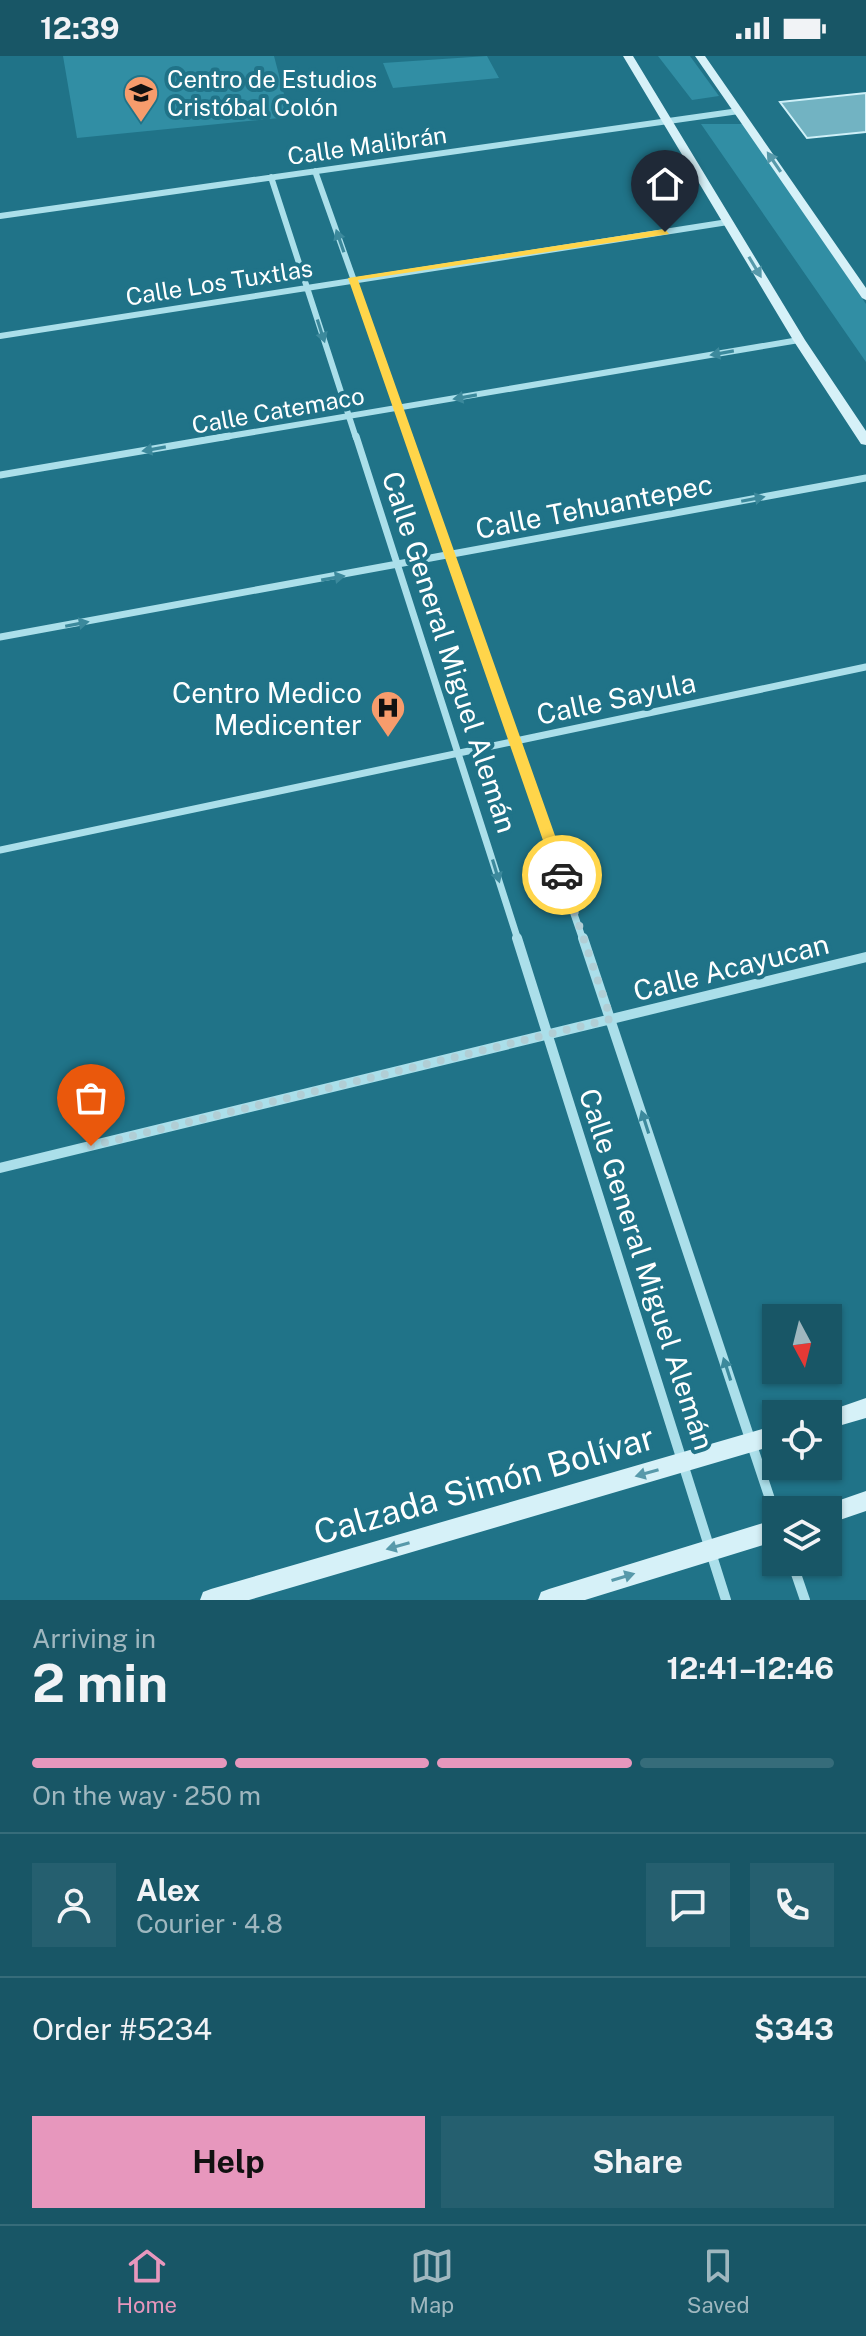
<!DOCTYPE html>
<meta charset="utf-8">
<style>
:root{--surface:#185666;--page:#255f6f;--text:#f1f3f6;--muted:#9fb7bf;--line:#366c7a;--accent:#e797bd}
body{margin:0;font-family:"Public Sans",sans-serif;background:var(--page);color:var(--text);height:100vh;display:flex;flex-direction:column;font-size:30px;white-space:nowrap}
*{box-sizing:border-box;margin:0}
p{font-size:26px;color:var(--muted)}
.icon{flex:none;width:44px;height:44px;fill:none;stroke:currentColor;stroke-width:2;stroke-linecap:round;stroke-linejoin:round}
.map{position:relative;height:1544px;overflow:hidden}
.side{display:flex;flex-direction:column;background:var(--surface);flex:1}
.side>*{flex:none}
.needle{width:52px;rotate:173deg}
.buttons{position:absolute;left:762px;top:1248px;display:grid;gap:16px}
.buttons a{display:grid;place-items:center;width:80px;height:80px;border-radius:0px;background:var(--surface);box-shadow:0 2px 6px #0004;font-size:40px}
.pin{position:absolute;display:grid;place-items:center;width:68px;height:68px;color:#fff;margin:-82px -34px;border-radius:50% 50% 50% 0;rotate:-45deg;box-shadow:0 0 8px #0007}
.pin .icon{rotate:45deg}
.courier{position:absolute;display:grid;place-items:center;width:80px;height:80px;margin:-40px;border:6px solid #ffd54a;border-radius:50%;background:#fff;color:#222;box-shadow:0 2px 10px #0007}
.head em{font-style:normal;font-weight:700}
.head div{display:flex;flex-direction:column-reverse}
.head{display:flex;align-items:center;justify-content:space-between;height:136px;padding:0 32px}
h1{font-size:52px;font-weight:700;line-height:60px}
.bar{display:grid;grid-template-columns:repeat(4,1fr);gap:12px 8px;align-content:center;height:96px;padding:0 32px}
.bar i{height:10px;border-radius:6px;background:var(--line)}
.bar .active{background:var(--accent)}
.bar p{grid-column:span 4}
.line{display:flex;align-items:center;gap:20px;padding:0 32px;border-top:2px solid var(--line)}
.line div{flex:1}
.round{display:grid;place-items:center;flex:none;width:84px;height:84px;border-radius:0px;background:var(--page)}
.cta{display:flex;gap:16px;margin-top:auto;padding:16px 32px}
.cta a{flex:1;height:92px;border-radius:0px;background:var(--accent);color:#111;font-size:32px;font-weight:700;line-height:92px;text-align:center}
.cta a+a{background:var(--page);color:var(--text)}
.status{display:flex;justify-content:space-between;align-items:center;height:56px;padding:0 40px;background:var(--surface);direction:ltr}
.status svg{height:22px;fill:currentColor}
.menu{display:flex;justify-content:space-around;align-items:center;height:112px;border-top:2px solid var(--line);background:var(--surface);font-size:22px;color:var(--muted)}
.menu a{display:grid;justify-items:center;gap:4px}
.menu .active{color:var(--accent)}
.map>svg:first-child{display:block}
</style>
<div class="status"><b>12:39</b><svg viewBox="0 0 49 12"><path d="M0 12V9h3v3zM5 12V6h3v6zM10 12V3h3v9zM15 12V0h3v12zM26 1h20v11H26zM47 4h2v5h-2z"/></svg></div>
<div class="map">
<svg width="866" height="1544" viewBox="0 0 866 1544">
<rect width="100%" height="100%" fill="#207388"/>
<path fill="#318ea4" d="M63,0h211l16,61 -213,21z
M487,0l12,22 -106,10 -10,-25z
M658,0h32l29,40 -27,4z
M701,68h43l122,180v58z"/>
<path fill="#72b3c2" stroke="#cff0f8" stroke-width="2" d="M866,37v39l-59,6 -27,-36z"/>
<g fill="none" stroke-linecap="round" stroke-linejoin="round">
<path stroke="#abdfea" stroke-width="6" d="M315,115l95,267
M271,121l85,261
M0,160l739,-105
M0,280l728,-114
M218,382l581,-98"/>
<path stroke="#abdfea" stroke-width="7" d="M356,380l162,504
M409,380l174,504
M0,419l229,-39
M0,581l866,-159
M0,794l866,-183"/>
<path stroke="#abdfea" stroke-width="10" d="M517,882l209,662
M583,882l193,579
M0,1112l866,-211
M792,1506l13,38"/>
<path fill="#d6f1f8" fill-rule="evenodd" d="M623,0h10l172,284 61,91v14l-5,-1 -68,-104z
M695,0h10l161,232v12l-4,-2z
M866,1342v20l-38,11v-15h-8z
M776,1369v20l-527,155h-49l3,-8 8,-3z
M866,1435v20l-38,13v-14h-9l1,-3z
M776,1463v22l-191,59h-47l3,-8 8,-3z"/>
</g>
<defs><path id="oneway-solid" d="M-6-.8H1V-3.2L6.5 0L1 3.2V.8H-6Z" transform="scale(2)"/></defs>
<g fill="#5799aa">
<use href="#oneway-solid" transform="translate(774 106) rotate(-124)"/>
<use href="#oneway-solid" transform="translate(755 211) rotate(59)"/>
<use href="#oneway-solid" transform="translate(647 1417) rotate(164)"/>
<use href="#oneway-solid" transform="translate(398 1490) rotate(164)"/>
<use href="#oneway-solid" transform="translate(623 1521) rotate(-17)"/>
</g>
<g fill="#3c899c">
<use href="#oneway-solid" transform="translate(340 185) rotate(-109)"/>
<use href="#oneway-solid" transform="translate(321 275) rotate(72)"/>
<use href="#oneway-solid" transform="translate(722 297) rotate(170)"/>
<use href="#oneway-solid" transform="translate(465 341) rotate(170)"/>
<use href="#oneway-solid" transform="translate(154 393) rotate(170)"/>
<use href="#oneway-solid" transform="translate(753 443) rotate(-11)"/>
<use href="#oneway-solid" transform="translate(333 522) rotate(-10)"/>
<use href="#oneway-solid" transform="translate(77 568) rotate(-11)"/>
<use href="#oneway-solid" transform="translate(496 815) rotate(73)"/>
<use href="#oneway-solid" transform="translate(645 1066) rotate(-108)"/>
<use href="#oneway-solid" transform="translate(727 1313) rotate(-108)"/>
</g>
<path fill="#ffd54a" d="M665,173l4,5 -311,46 211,595 -7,5 -7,-5 -207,-597z"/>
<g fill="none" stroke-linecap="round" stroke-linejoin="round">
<path stroke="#b1ced5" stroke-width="8" stroke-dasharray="0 14.4" d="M91,1090l520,-127 -49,-144"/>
</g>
<defs>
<symbol id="school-pin" viewBox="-11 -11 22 30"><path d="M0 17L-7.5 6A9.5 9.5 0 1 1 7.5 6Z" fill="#f79c6c" stroke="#207388"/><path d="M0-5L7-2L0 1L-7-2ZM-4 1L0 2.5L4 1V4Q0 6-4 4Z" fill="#111"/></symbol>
<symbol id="hospital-pin" viewBox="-11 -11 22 30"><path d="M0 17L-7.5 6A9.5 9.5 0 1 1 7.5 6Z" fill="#f79c6c" stroke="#207388"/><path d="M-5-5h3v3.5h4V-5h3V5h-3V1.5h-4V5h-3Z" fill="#111"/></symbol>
</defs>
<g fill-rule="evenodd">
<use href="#school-pin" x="121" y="17" width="40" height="54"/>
<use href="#hospital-pin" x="368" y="632" width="40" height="54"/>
</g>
<g text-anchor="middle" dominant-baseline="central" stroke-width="8" stroke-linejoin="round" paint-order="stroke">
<g font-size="24" fill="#fff" stroke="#207388" text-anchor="start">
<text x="167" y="23">Centro de Estudios<tspan x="167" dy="28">Cristóbal Colón</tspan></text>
</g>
<g font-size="24" fill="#fff" stroke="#207388">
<text transform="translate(367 89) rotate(-8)">Calle Malibrán</text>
<text transform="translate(219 226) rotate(-9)">Calle Los Tuxtlas</text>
<text transform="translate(278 354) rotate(-10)">Calle Catemaco</text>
</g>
<g font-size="28" fill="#fff" stroke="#207388">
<text transform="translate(594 450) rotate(-11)">Calle Tehuantepec</text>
<text transform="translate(450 596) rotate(72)">Calle General Miguel Alemán</text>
<text transform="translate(616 642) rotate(-12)">Calle Sayula</text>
<text transform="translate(731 911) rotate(-14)">Calle Acayucan</text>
<text transform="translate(647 1213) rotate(72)">Calle General Miguel Alemán</text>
</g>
<g font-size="28" fill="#fff" stroke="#207388" text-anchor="end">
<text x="362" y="636">Centro Medico<tspan x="362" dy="32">Medicenter</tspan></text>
</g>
<g font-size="34" fill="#fff" stroke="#207388">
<text transform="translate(484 1429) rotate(-16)">Calzada Simón Bolívar</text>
</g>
</g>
</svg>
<div class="buttons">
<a><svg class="needle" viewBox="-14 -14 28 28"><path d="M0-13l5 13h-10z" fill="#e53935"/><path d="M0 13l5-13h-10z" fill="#9fb7bf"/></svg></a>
<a><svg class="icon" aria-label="locate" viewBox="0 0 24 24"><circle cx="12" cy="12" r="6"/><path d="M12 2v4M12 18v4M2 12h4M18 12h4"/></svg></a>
<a><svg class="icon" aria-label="layers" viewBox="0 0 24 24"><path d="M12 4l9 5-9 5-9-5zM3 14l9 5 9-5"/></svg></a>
</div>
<div class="pin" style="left:91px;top:1090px;background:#ea580c"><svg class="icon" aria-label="bag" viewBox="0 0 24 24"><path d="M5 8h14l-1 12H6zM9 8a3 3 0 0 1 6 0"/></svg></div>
<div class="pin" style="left:665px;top:176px;background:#1f2937"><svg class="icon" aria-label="home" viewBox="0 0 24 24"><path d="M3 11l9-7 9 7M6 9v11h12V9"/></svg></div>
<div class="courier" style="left:562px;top:819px"><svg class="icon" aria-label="car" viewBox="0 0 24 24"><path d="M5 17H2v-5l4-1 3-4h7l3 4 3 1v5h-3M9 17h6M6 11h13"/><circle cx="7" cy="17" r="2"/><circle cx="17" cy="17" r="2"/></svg></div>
</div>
<section class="side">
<div class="head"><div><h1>2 min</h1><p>Arriving in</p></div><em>12:41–12:46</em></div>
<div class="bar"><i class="active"></i><i class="active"></i><i class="active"></i><i></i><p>On the way · 250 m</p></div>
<div class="line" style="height:144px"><a class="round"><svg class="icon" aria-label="person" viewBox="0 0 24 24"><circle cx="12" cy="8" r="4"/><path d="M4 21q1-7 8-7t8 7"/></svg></a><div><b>Alex</b><p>Courier · 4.8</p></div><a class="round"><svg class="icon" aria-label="chat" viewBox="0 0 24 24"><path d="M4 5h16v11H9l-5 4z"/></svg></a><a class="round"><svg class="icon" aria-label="phone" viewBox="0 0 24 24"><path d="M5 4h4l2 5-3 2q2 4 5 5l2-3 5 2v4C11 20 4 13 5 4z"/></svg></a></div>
<div class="line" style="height:104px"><div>Order #5234</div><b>$343</b></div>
<div class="cta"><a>Help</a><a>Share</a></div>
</section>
<nav class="menu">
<a class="active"><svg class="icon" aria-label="home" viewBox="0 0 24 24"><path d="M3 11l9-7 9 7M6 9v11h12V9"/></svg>Home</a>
<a><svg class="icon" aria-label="map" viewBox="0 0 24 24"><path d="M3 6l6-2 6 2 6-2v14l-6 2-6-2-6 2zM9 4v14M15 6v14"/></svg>Map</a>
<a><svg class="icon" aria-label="saved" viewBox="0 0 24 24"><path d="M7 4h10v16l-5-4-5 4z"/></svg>Saved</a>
</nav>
